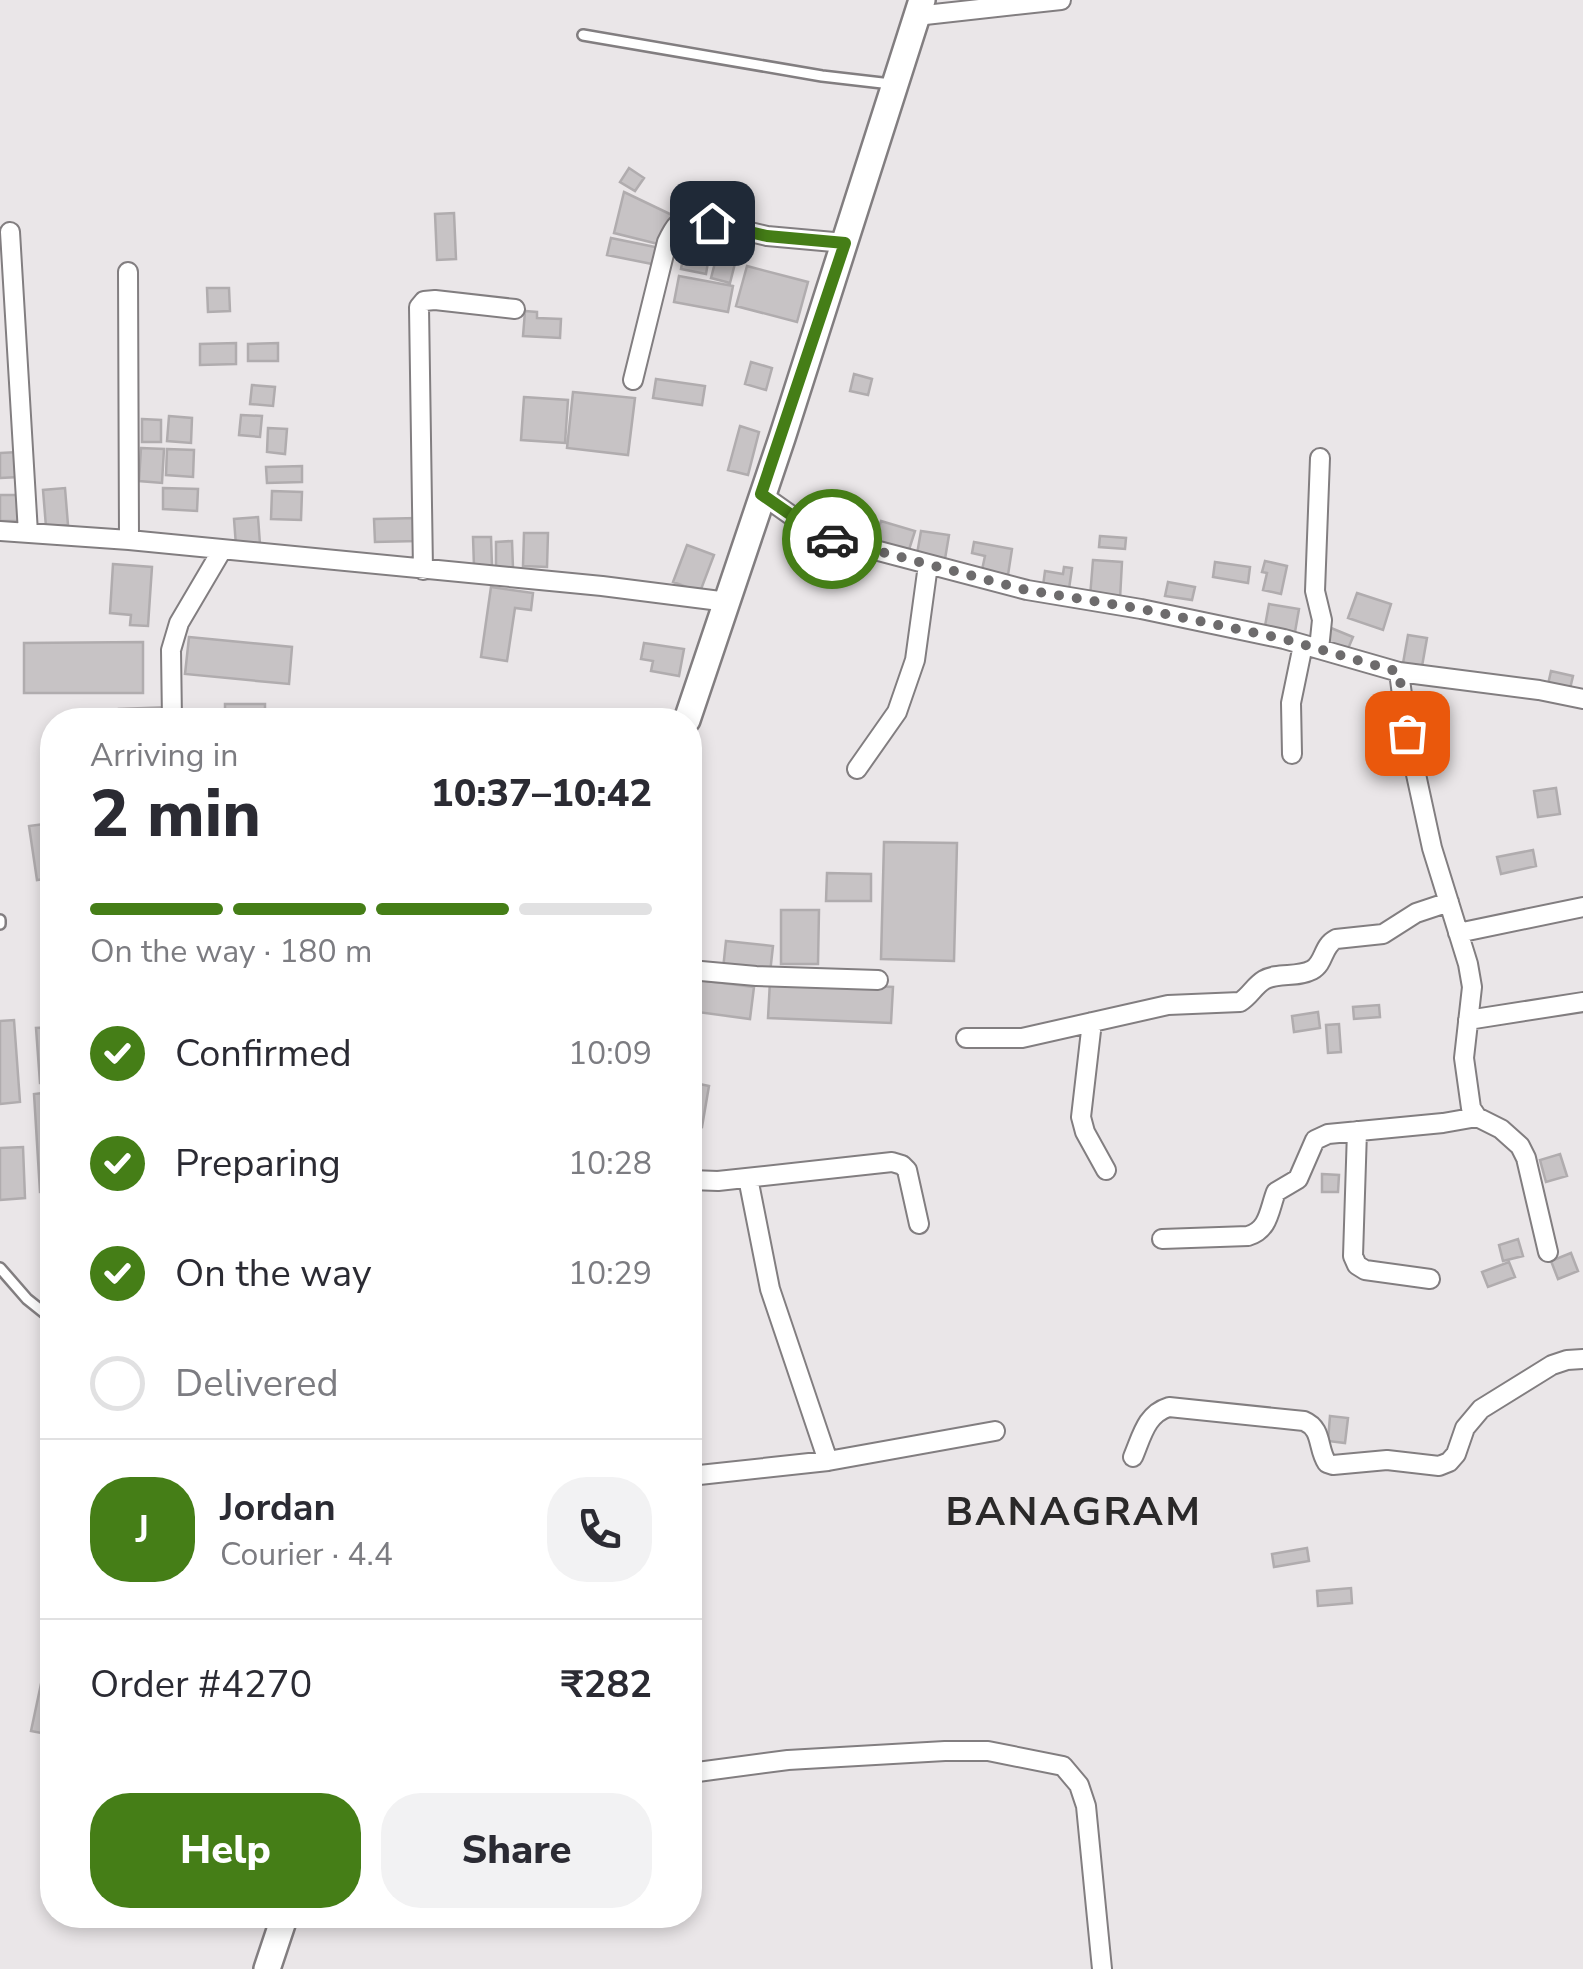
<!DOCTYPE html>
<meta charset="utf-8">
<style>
:root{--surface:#fff;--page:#f2f2f3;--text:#2b2b33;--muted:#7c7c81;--line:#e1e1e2;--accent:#457e17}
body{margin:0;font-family:"Nunito Sans",sans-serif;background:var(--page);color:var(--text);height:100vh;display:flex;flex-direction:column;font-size:38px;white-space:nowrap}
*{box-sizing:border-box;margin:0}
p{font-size:32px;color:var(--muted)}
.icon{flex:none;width:55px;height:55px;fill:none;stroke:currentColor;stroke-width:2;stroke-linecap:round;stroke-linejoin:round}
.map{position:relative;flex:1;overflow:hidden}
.drawer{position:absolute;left:40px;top:708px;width:662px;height:1220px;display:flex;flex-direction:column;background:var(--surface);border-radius:40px;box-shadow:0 5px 15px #0003}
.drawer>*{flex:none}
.pin{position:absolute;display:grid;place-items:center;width:85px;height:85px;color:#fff;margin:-42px;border-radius:20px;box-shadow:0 5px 15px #0006}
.courier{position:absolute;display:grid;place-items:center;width:100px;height:100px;margin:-50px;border:8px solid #457e17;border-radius:50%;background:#fff;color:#222;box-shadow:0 2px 12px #0007}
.summary em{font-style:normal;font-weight:800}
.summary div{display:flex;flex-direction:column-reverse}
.summary{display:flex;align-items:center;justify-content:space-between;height:170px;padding:0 50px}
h1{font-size:65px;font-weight:800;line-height:75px}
.bar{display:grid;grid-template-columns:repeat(4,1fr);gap:15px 10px;align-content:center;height:120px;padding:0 50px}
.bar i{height:12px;border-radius:8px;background:var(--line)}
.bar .active{background:var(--accent)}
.bar p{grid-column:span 4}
.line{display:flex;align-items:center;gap:25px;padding:0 50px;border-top:2px solid var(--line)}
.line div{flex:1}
.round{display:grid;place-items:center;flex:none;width:105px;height:105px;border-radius:40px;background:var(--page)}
ol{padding:0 50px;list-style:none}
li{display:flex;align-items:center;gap:30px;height:110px}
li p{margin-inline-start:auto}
li .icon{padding:10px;border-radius:50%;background:var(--accent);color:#fff;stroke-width:4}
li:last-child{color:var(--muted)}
li i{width:55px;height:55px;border:5px solid var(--line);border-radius:50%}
.button{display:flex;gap:20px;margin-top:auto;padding:20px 50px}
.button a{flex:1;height:115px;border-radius:40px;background:var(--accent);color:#fff;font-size:40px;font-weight:800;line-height:115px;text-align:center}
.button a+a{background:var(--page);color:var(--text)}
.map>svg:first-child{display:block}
</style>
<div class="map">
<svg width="1583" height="1969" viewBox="0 0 1583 1969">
<rect width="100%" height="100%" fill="#eae6e8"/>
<path fill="#c7c3c5" stroke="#b0acae" stroke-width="2.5" d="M629,168l15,10 -9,13 -15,-9z
M624,192l48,23 -10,30 -48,-12z
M454,213l2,46 -19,1 -2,-46z
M723,232l19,4 -12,47 -19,-5z
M611,238l49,10 -3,17 -50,-10z
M684,252l25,4 -3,18 -25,-5z
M747,266l61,16 -11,40 -61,-16z
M679,276l54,10 -5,26 -54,-10z
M207,288h22l1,23 -22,1z
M525,311l12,1v6l24,1 -1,19 -37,-2z
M236,343v21l-36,1v-21z
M278,343v18h-30v-17z
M751,362l21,6 -6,22 -21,-6z
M854,374l18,5 -4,16 -18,-4z
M656,379l49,7 -3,19 -49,-7z
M252,385l23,2 -2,19 -23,-2z
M573,392l62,6 -7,57 -61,-7z
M524,397l44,3 -3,43 -44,-3z
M241,415l21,1 -2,21 -21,-2z
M169,416l23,2 -1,25 -24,-2z
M142,419l19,1v22h-19z
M740,426l19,6 -11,43 -20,-5z
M268,428l19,1 -2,25 -18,-2z
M141,448l23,1 -2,34 -23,-2z
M167,449l27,1 -1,27 -27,-2z
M18,452l1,25 -19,1v-25z
M302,466v16l-35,1 -1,-16z
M65,488l3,37 -22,2 -3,-37z
M163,488l35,1 -1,22 -34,-2z
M272,491l30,1 -1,28 -30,-1z
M0,495h22l-1,26h-21z
M847,504l21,8 -11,28 -20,-7z
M258,517l2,27 -24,2 -2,-27z
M417,518v23l-42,1 -1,-23z
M881,521l34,10 -8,25 -34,-11z
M921,531l28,4 -4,24 -28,-5z
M524,533h24l-1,34 -24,-1z
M1100,536l26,2 -1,11 -26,-2z
M473,537h18l1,29 -18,1z
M512,541l1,27h-17v-26z
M974,542l38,7 -4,26 -26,-5 3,-14 -13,-3z
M687,545l27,10 -14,37 -27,-10z
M1093,560l29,2 -2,37 -30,-2z
M1265,561l22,5 -6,28 -18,-4 4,-17 -5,-1z
M1215,562l35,5 -2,16 -35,-6z
M113,564l39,3 -4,59 -18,-1 1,-10 -21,-2z
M1064,567l8,1 -3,21 -26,-3 2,-15 18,3z
M1168,582l27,5 -3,13 -27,-4z
M491,587l42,6 -2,17 -16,-2 -8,53 -26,-4z
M1357,593l34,11 -8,26 -35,-12z
M1269,604l30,5 -4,23 -30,-6z
M1331,628l22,9 -8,19 -21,-8z
M1408,635l19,3 -6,34 -19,-3z
M189,637l103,10 -3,37 -104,-10z
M143,642v51h-119v-50z
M644,643l40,6 -5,27 -28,-5 2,-10 -12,-2z
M1551,671l22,5 -4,17 -22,-4z
M225,704h40v16h-40z
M170,707v13h-50l-1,-11z
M1556,788l4,26 -22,3 -4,-26z
M52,823v55l-15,2 -8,-54z
M884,842l73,1 -3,118 -73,-2z
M1533,850l3,16 -35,8 -4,-17z
M827,873l44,1v27h-45z
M781,910h38l-1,54h-37z
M726,941l47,5 -3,27 -47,-4z
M691,979l63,8 -4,32 -60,-8z
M770,981l123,6 -2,36 -123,-5z
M1379,1005l1,12 -26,2 -1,-12z
M1318,1012l2,16 -26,4 -2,-16z
M14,1020l6,82 -20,2v-83z
M1339,1024l2,28 -13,1 -2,-28z
M52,1027v55l-12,1 -4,-55z
M690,1082l19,4 -7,41 -12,-2z
M52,1092v99l-12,1 -6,-98z
M23,1147l2,51 -25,2v-52z
M1560,1154l7,22 -21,6 -6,-22z
M1322,1174l17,1 -1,17h-16z
M1518,1239l5,17 -20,5 -4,-16z
M1571,1253l7,18 -20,8 -7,-18z
M1509,1262l6,15 -27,10 -6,-15z
M1330,1416l18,2 -3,25 -17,-2z
M1307,1548l2,13 -35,6 -2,-13z
M1351,1588l1,15 -34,3 -1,-15z
M52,1632v103l-21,-4z"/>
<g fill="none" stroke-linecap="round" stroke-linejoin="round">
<defs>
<path id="lane" d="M583,35l239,41 69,8
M0,920v4
M0,1268l27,31 25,20"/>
<path id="street" d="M916,16l145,-16
M10,232l18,301
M128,272l1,268
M633,380l34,-138c7,-15 11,-23 28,-23l72,17 78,7
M761,494l48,34 24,11 194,51 114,19 143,30 115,33 140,18 44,9
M0,531l129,9 473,46 126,16
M423,570l-4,-263 5,-6 11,-1 80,9
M1319,649l3,-29 -7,-29 5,-133
M1399,672l8,61 25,115 36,116 4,23 -8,71 7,50 6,9 24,12 19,17 6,12 22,94
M172,720l-1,-70 8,-27 43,-73
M1292,754l-1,-51 12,-58
M857,769l40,-57 18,-52 13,-95
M1458,933l125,-26
M690,970l66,6 122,4
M1468,1020l115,-18
M1092,1022l-11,95 4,15 21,38
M966,1038h56l146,-33 72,-3c10,-6 14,-16 24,-22 14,-8 33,-2 48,-10 13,-7 10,-24 24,-31l47,-5 33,-21 33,-11
M1357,1131l-4,125 4,9 8,5 65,9
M748,1178l22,111 58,172
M690,1180l28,1 174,-19 10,3 5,5 12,54
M1162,1239l86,-3c21,-6 21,-26 28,-44l22,-13 17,-39 13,-6 115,-11 34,-6
M1133,1457c9,-21 13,-43 36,-50l135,14c19,8 13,27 23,42l6,2 54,-5 52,6 10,-4 7,-8 9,-26 16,-19 71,-44 15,-5 16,-1
M690,1476l138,-15 167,-30
M690,1773l98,-13 157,-9h43l75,15 16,19 7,21 16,163"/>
<path id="secondary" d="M687,720l95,-282 140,-438
M267,1969l18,-54"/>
</defs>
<use href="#lane" stroke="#827e80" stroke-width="14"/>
<use href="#street" stroke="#827e80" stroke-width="22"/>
<use href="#secondary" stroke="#827e80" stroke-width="30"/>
<use href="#lane" stroke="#fff" stroke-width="9"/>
<use href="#street" stroke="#fff" stroke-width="18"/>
<use href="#secondary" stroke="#fff" stroke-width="25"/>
</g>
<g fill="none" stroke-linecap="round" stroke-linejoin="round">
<path stroke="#6d6b6c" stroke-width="10" stroke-dasharray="0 18" d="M832,539l194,51 116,19 142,30 115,33 8,61"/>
<path stroke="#457e17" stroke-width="12" d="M712,223l55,13 78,7 -84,251 49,34 22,11"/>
</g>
<g text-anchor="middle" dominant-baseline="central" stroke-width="8" stroke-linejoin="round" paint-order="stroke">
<g font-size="40" font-weight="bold" letter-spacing="2.5" fill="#2a2929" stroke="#eae6e8">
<text x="1074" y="1512">BANAGRAM</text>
</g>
</g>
</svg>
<div class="pin" style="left:1407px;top:733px;background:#ea580c"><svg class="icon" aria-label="bag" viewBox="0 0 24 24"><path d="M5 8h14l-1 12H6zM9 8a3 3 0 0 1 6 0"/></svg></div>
<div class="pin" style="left:712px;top:223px;background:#1f2937"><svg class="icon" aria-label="home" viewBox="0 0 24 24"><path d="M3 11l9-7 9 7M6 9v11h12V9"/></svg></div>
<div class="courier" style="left:832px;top:539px"><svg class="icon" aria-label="car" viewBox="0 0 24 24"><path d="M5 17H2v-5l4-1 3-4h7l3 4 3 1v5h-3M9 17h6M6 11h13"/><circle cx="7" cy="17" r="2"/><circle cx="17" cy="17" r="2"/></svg></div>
<section class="drawer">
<div class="summary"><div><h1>2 min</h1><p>Arriving in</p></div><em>10:37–10:42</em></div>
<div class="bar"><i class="active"></i><i class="active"></i><i class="active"></i><i></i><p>On the way · 180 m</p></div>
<ol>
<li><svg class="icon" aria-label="check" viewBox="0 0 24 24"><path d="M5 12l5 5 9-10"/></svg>Confirmed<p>10:09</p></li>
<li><svg class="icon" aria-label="check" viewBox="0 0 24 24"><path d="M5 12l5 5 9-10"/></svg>Preparing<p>10:28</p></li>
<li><svg class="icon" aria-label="check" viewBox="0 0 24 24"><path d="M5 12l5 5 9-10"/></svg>On the way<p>10:29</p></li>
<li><i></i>Delivered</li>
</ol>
<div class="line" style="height:180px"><b class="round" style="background:var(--accent);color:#fff">J</b><div><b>Jordan</b><p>Courier · 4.4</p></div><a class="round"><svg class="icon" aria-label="phone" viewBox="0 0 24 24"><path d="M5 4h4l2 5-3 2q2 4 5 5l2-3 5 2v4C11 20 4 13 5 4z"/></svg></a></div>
<div class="line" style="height:130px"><div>Order #4270</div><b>₹282</b></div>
<div class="button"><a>Help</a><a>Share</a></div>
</section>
</div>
